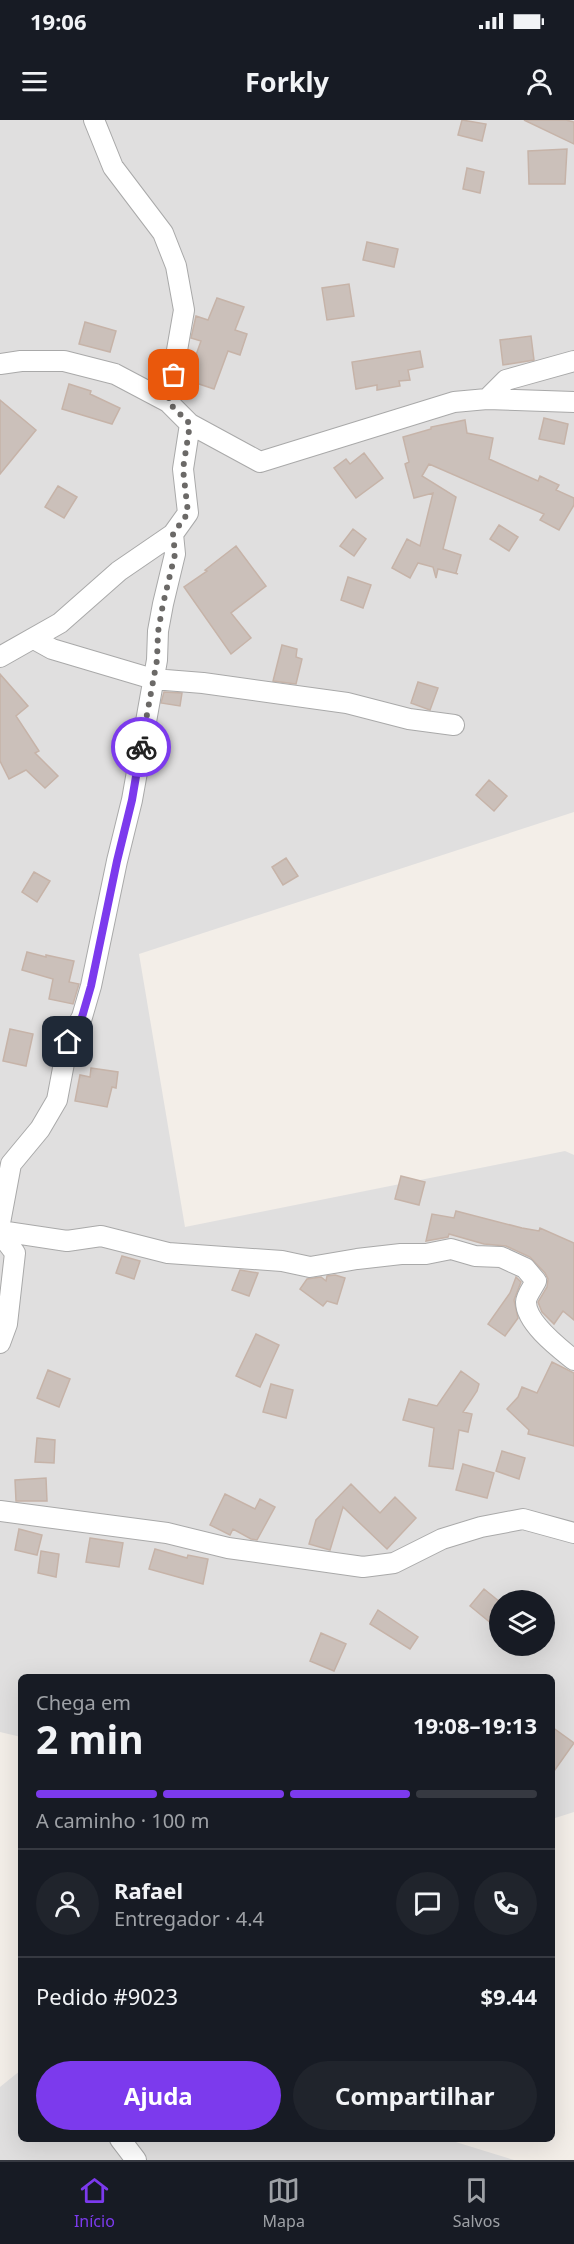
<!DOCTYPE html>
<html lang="pt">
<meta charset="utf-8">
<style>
:root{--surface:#171b24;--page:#20242c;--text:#f1f3f6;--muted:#9ea1a6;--line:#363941;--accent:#7c3aed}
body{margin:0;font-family:"Noto Sans",sans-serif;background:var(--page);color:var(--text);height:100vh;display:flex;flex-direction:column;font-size:22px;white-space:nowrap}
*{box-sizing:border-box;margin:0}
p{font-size:20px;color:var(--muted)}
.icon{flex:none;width:33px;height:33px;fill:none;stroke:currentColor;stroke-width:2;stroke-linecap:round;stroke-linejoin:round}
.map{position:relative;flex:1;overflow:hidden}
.sheet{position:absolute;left:18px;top:1554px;width:537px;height:468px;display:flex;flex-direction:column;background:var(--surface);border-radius:9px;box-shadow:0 6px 24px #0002}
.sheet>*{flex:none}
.controls{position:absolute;left:489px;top:1470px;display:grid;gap:12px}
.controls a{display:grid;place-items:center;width:66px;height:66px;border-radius:50%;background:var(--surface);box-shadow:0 6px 24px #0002;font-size:30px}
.pin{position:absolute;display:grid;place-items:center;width:51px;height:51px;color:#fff;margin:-26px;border-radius:12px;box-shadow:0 3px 9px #0006}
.courier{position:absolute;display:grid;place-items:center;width:60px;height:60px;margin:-30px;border:4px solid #7c3aed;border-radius:50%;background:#fff;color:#222;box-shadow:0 2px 8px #0007}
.head em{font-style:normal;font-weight:700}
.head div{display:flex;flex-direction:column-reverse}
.head{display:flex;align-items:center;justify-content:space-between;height:102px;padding:0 18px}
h1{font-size:39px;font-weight:700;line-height:45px}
.bar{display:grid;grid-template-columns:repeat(4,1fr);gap:9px 6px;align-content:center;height:72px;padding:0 18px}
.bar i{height:8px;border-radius:4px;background:var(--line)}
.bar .selected{background:var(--accent)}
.bar p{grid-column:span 4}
.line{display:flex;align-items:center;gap:15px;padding:0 18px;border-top:2px solid var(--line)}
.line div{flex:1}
.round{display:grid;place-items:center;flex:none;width:63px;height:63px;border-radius:32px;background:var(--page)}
.primary-button{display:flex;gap:12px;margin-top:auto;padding:12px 18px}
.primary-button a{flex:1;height:69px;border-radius:36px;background:var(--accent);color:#fff;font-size:24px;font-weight:700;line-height:69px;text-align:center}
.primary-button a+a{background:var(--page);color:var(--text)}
.status{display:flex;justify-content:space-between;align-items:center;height:42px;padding:0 30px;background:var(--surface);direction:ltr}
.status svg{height:16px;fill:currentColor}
header{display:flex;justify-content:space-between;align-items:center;height:78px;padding:0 18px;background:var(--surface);font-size:27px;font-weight:700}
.tab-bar{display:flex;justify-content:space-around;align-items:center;height:84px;border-top:2px solid var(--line);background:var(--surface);font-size:16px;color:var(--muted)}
.tab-bar a{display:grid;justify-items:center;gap:3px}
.tab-bar .selected{color:var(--accent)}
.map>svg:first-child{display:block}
</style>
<div class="status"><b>19:06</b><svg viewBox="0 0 49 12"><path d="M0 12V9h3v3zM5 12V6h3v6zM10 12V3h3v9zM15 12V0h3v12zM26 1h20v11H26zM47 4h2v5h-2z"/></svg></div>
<header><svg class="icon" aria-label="menu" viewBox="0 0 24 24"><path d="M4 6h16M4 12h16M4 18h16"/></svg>Forkly<svg class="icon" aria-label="person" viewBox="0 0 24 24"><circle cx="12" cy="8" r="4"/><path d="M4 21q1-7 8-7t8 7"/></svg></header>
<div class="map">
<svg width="574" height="2040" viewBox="0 0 574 2040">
<rect width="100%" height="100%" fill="#f3eee8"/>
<path fill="#e0dfdf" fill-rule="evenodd" d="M0,0h574v692l-435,142 46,273 380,-76 9,4v657l-22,7v-142h-531v60l-21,-5zM500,1480h44v46h-44z
M21,1950v69h425l68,21h-514v-73z"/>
<path fill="#cbc0ba" stroke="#c6b3a8" stroke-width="1.5" d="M462,0l24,4 -4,17 -24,-6z
M524,0h42l8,2v22z
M567,29l-2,35h-36l-1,-33z
M467,48l17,4 -4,21 -17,-4z
M367,122l31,7 -4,18 -31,-7z
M349,164l5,32 -27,4 -5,-32z
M217,178l27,9 -9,23 12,4 -7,21 -12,-4 -14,38 -27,-9 14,-39 -10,-3 5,-22 12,4z
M85,202l31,9 -6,21 -31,-8z
M531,216l3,24 -31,5 -3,-25z
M420,231l3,16 -15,3 2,10 -11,1 1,5 -23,4v-5l-21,4 -4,-27z
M69,264l22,7 -1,3 30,14 -8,16 -50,-15z
M0,280l36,30 -36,44z
M544,298l24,6 -4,20 -25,-5z
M465,300l2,13 26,5 -4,21 49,22 2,-5 19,9 -3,5 18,8v7l-15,25 -19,-10 4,-6 -115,-50 -7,12 34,21 -13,52 18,6 -5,18 2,1 -20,-5 -2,9 -3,-11 -15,-4 -8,15 -18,-10 15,-29 13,7 13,-53 -19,5 -9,-34 4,-2 -6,-25 28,-8v-2z
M364,333l19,25 -27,20 -22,-30 12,-9 4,5z
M58,366l19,11 -13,21 -19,-11z
M499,405l19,12 -9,14 -19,-12z
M353,409l13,10 -12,17 -14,-10z
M236,426l30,40 -35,27 20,25 -20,16 -47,-67 23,-16 -2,-1z
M348,457l23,8 -8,23 -22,-8z
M282,525l15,4 -1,8 6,2 -6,25 -23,-3z
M0,554l28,32 -12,10 23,35 -4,2 23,23 -13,12 -19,-18 -17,9 -9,-18z
M418,562l20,6 -8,22 -19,-7z
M164,572l18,1 -2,13 -19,-3z
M489,660l18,16 -13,15 -18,-16z
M286,738l12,18 -15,9 -11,-18z
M34,752l16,9 -13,21 -15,-10z
M27,832l19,5v-2l28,6 -5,21 10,2 -6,20 -24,-5 4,-20 -31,-9z
M10,909l23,5 -7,32 -23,-5z
M91,948l27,4 -2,16 -4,-1 -5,20 -32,-6 5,-26 10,2z
M401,1056l24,6 -6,23 -24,-6z
M456,1091l66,17 17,3 1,-3 34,15v77l-11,-9 -9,13 -12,-12 -4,-10 9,-15 1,-8 -3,-6 -15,-16 -24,-11 -22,-2 -35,-10 -1,3 -22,4 6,-27 22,4z
M122,1136l18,5 -6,18 -18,-6z
M240,1150l18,3 -9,23 -17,-6z
M335,1155l10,3 -8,26 -10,-3 -4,5 -23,-17 7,-10 14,-2 5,4 1,-5z
M516,1157l5,5 -7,18 4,18 -13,18 -17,-12 22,-31z
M256,1214l23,11 -19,42 -24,-11z
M552,1242l22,11v73l-46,-12 1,-4 -22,-21 11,-12 4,-10 15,6z
M48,1250l22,9 -11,28 -22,-9z
M461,1251l18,13 -2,7 -14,21 9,2 -4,18 -9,-2 -6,39 -24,-3 5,-38 -31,-8 6,-21 28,7z
M271,1264l22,6 -7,28 -23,-6z
M37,1318l18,2 -1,23 -19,-1z
M502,1331l23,7 -6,21 -23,-8z
M463,1344l31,9 -7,25 -31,-8z
M46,1358l1,23h-31l-1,-21z
M351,1364l29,29 15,-16 21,21 -29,31 -44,-42 -13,43 -21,-6 7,-24z
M225,1374l30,15 5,-10 15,8 -18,33 -6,-1 -18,-10 -3,6 -20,-10z
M19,1409l23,6 -5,20 -22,-5z
M90,1418l33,5 -4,24 -33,-5z
M155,1429l32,9 1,-3 20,4 -5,25 -54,-15z
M41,1431l18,3 -3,23 -18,-4z
M484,1469l16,13v12l-8,10 -22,-18z
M378,1490l40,27 -8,12 -40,-25z
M321,1513l25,11 -12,27 -24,-10z
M552,1607l22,16 -22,31z"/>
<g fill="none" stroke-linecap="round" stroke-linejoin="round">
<defs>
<path id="minor" d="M94,0l19,47 50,66 13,33 8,44 -16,92
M0,244l21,-3h43l51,13 53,28 22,22 70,38 194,-60 33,-3 19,-19 68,-19
M487,279l87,3
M34,519l18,10 101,30 50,4 144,20 62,16 45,6
M0,537l60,-34 59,-52 54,-37 15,-21 -5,-44 7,-45
M0,1103l11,-59 29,-35 17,-29 11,-58 14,-25 9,-31 26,-125 15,-61 25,-140 1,-29 5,-27 12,-50 -2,-20
M0,1111l67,10 34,-5 67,17 114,8 28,6 47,-8 44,-5h25l25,-5 24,7 26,1 24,11 11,13c-3,6 -10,15 -10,21 0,21 33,46 48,58
M0,1113l15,20 -8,71 -7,19
M0,1391l167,22 61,15 135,19 31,-4 48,-24 39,-12 42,-8 51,14
M120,2019l16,21"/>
</defs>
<use href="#minor" stroke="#a9a9a9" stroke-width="22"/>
<use href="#minor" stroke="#fff" stroke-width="20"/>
</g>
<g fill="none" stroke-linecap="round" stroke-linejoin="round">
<path stroke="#6b6967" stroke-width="6" stroke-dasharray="0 10.8" d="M141,627l16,-87 1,-28 5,-28 12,-50 -2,-20 15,-21 -5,-44 7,-45 -22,-22 6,-27"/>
<path stroke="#7c3aed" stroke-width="8" d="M68,922l14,-25 9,-31 26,-125 15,-61 9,-53"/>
</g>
</svg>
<div class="controls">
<a><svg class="icon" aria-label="layers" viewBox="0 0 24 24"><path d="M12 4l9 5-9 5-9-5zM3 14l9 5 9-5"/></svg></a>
</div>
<div class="pin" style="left:174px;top:255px;background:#ea580c"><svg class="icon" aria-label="bag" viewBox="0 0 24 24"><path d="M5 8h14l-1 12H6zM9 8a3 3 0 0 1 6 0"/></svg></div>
<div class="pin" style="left:68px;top:922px;background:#1f2937"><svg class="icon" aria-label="home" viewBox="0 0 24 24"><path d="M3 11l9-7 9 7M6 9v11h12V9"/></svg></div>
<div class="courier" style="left:141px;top:627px"><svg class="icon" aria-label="bike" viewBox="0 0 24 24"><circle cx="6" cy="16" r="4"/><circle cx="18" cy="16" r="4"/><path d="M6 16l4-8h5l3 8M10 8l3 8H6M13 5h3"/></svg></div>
<section class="sheet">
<div class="head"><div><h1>2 min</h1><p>Chega em</p></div><em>19:08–19:13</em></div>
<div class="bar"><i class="selected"></i><i class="selected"></i><i class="selected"></i><i></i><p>A caminho · 100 m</p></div>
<div class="line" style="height:108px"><a class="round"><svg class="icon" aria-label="person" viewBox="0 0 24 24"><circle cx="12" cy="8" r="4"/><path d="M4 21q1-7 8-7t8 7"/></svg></a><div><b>Rafael</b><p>Entregador · 4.4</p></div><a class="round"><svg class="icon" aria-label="chat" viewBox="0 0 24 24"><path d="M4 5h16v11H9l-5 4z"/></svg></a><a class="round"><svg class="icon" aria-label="phone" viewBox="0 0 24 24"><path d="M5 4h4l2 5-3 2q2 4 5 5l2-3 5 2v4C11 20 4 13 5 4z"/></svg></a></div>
<div class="line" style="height:78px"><div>Pedido #9023</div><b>$9.44</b></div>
<div class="primary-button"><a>Ajuda</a><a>Compartilhar</a></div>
</section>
</div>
<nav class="tab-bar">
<a class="selected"><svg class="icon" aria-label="home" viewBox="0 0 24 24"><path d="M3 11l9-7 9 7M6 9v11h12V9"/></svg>Início</a>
<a><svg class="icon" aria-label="map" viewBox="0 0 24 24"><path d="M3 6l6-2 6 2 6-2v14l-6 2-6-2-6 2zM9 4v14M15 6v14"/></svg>Mapa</a>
<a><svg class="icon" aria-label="saved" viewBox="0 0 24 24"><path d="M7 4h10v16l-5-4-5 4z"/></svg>Salvos</a>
</nav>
